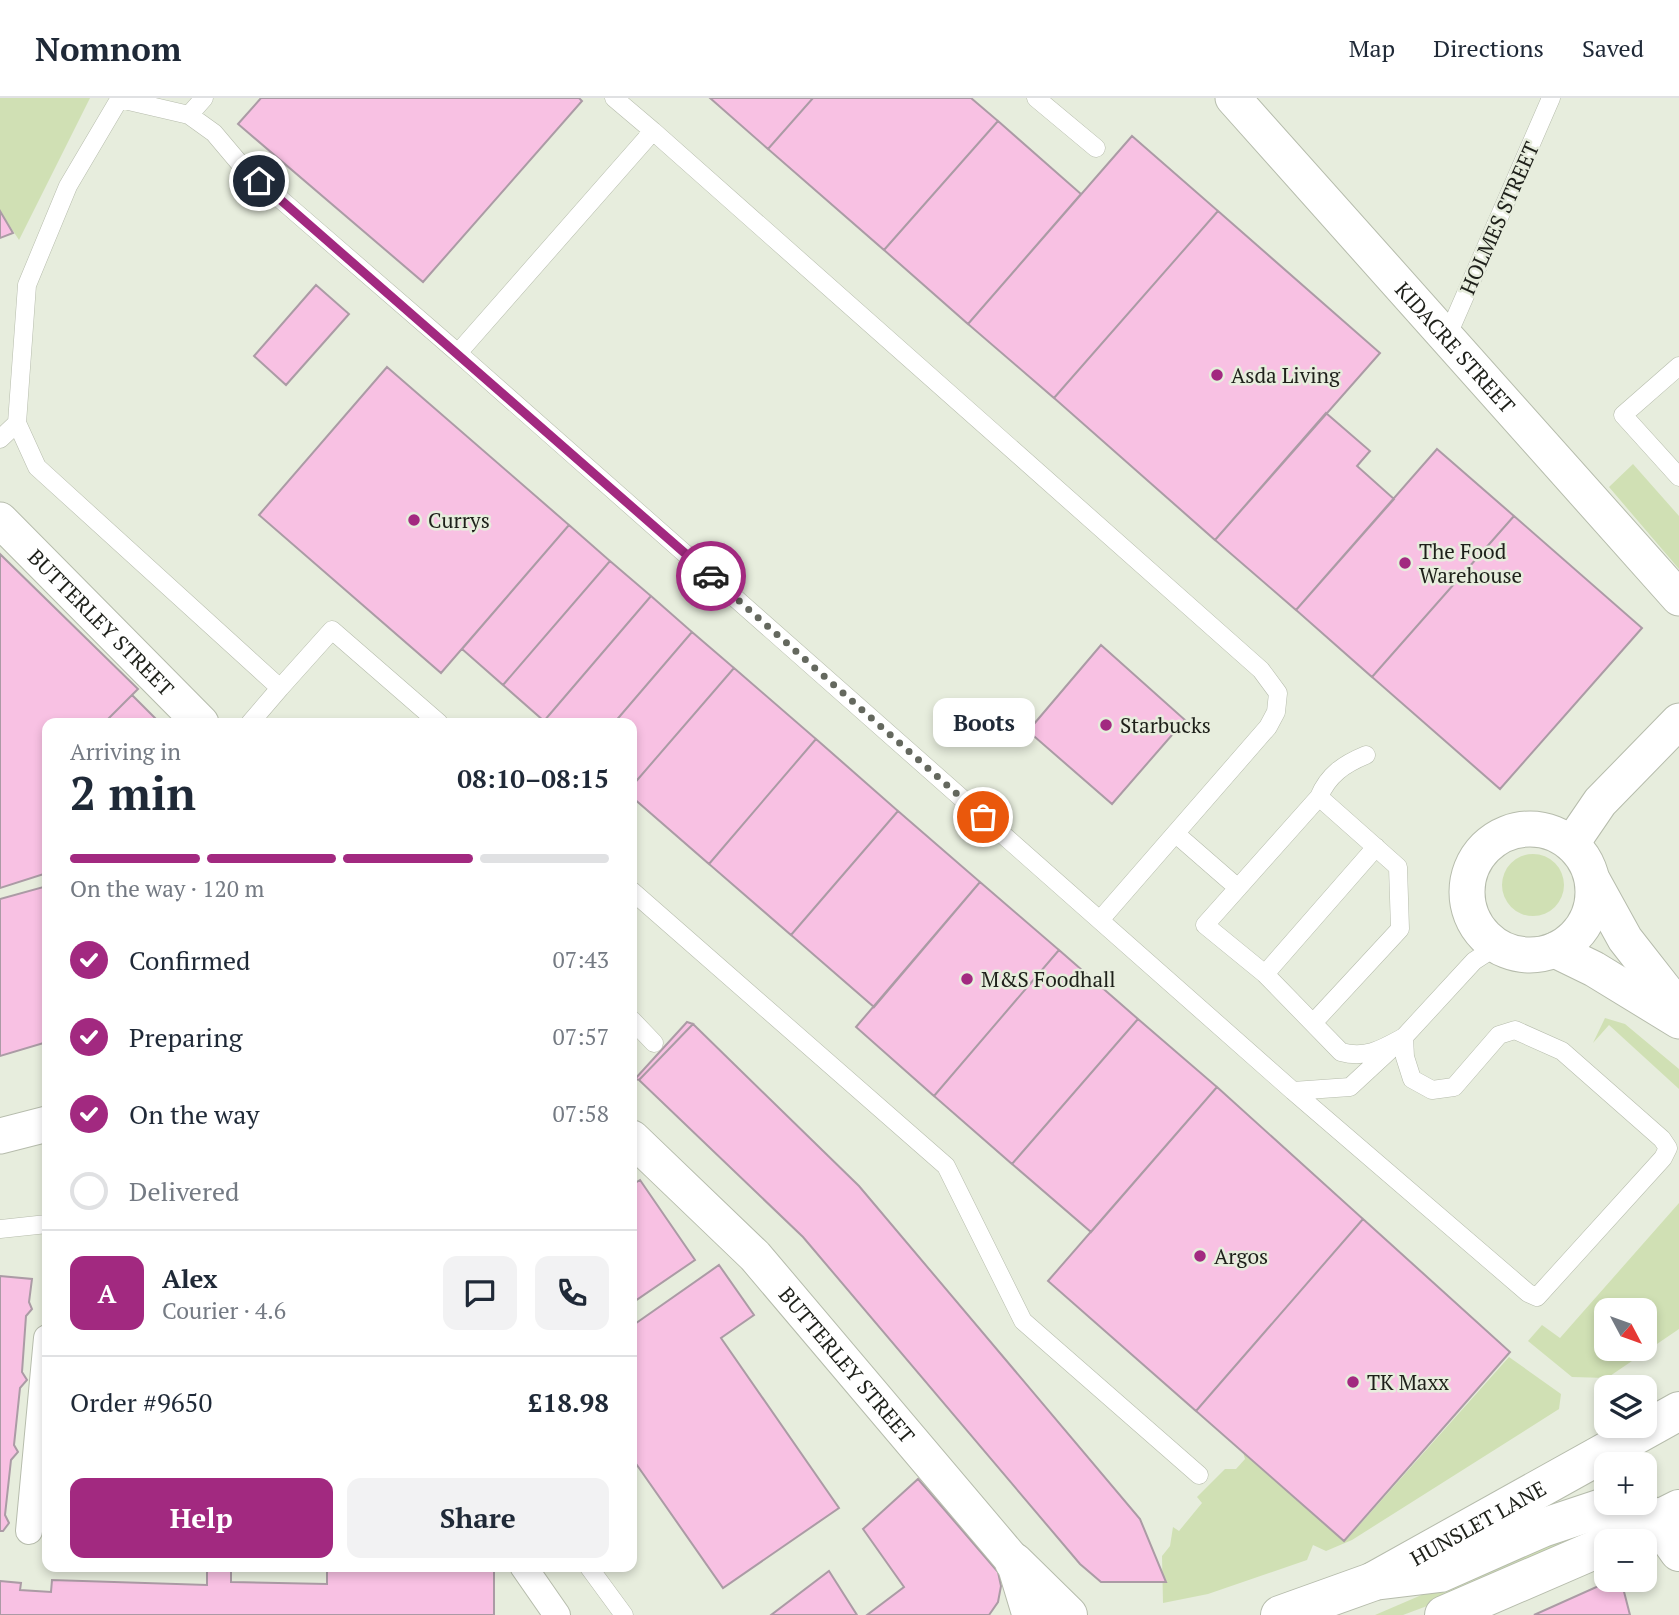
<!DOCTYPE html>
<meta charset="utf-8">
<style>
:root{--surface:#fff;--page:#f2f2f3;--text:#1f2937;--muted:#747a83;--line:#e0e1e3;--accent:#a22980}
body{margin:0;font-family:"PT Serif",serif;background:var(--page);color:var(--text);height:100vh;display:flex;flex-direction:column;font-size:26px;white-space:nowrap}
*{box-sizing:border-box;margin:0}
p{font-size:23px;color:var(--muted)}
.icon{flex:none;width:38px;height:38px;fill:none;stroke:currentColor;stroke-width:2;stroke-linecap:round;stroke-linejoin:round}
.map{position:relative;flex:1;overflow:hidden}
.side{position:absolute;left:42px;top:620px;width:595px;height:854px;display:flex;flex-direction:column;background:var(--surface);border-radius:14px;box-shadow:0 4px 10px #0003}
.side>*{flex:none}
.needle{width:46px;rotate:131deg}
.controls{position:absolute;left:1594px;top:1200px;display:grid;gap:14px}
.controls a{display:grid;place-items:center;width:63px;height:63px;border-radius:14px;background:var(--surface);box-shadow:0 4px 10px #0003;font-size:35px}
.pin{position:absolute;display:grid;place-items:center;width:60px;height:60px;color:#fff;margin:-30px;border:4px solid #fff;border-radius:50%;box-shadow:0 2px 7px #0007}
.courier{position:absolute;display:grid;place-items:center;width:70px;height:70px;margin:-35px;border:5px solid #a22980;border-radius:50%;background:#fff;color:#222;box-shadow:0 2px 9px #0007}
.bubble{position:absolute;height:49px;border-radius:14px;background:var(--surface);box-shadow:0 4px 10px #0003;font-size:23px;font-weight:700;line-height:49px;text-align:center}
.overview em{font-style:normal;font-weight:700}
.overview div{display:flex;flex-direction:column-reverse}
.overview{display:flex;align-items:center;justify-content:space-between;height:119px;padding:0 28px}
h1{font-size:46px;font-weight:700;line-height:52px}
.bar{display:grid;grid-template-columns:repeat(4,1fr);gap:10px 7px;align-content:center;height:84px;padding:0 28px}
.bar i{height:9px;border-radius:5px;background:var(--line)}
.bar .on{background:var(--accent)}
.bar p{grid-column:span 4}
.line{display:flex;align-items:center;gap:18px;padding:0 28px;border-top:2px solid var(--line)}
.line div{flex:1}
.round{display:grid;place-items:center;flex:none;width:74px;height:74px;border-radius:14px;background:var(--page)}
ol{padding:0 28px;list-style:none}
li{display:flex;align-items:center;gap:21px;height:77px}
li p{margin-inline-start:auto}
li .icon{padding:7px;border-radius:50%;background:var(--accent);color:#fff;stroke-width:4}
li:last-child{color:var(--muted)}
li i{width:38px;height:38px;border:4px solid var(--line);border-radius:50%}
.cta{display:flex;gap:14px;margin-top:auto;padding:14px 28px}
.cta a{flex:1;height:80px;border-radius:14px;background:var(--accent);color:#fff;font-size:28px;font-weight:700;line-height:80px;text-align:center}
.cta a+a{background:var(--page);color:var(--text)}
header{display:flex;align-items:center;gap:42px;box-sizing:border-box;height:98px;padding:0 35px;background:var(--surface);border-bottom:2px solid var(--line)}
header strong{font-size:33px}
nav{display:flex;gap:38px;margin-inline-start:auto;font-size:24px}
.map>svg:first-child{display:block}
</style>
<header>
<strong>Nomnom</strong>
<nav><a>Map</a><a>Directions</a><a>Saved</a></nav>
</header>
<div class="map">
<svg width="1679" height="1517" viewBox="0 0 1679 1517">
<rect width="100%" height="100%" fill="#e7eddd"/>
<path fill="#d0e0b4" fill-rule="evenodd" d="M0,0h90l-71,142 -19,-29z
M1633,366l46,52v53l-70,-82z
M1502 787a31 31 0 1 1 62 0a31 31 0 1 1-62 0Z
M1605,920l20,6 54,45v20l-70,-64 -16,18z
M1679,1105v126l-72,49 -35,-1 -44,-36 14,-16 18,13zM1606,1213h39v38h-39z
M1509,1259l52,37 -2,15 -207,131 -26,11 -13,-6 -6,15 -99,34 -45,9 -1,-47 8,-10 3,-19 6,4 23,-28 -5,-6 28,-28h11l9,-10 -2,-7 103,88z
M1575,1436l-2,8 -146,64 -24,9h-28l114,-49z"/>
<path fill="#f8c1e3" stroke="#ab9ba5" stroke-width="2" d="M261,0h318l3,3 -159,181 -185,-158z
M710,0h103l-45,51z
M813,0h158l27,23 -114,129 -116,-101z
M998,23l83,73 -113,130 -84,-74z
M1132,38l86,75 -164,187 -86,-74z
M0,113l13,22 -13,5z
M1218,113l162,142 -165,187 -161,-142z
M316,187l33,29 -63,71 -32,-29z
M387,269l182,158 -128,148 -182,-158z
M1326,315l44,38 -13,15 37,33 -98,111 -81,-70z
M1437,351l77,67 -142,161 -76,-67z
M1514,418l128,112 -142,161 -128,-112z
M569,427l41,36 -107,124 -41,-36z
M0,456l138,135 -34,34h-57v150l-47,15z
M610,463l41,35 -107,125 -41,-36z
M651,498l41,36 -78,91h-68l-2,-2z
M692,534l42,36 -102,118v-63h-18z
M1101,547l84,75 -73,84 -84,-73z
M734,570l82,71 -107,125 -77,-67v-11z
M132,597l28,28h-56z
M816,641l82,72 -107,124 -82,-71z
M898,713l82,71 -106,125 -83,-72z
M980,784l79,68 -125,146 -78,-69z
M47,788v156l-47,14v-157z
M1059,852l79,69 -126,145 -78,-68z
M1138,921l79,68 -126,145 -79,-68z
M687,924l6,2 -54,56 -4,-1z
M693,926l166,162 281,333 26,63h-65l-21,-18 -277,-327 -164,-157z
M1217,989l146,132 -167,192 -148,-130z
M640,1082l55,80 -63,43v-118z
M1363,1121l147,133 -166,189 -148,-130z
M719,1167l35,50 -33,23 118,170 -116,80 -91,-130v-132z
M0,1178l32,3 -3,23 3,7 -6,7 -4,56 5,8 -7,8 -6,57 4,7 -7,8 -6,55 4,8 -6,8h-3z
M918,1381l80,93 3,14 -3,16 -9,13h-122l37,-28 -41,-58z
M207,1468h24v16l96,2v-15l-9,-3h176v49h-494v-34l21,2 -1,7 31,2 1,-12 155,5z
M829,1473l28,44h-86z
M1612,1482h9l9,35h-96z"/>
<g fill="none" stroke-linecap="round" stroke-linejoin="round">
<defs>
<path id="service" d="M120,0l-52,88 -41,99 -10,138 20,44 243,221 -30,35
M614,0l39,33
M1036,0l60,50
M120,1l69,16 25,18 27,32 217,188
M189,17l15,-17
M1447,239l104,-239
M1679,268l-56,49 56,62
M0,341l17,-16
M280,590l52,-58 107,93
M1319,699c9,-22 25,-33 47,-42
M1176,736l62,54
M632,793l314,275 77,155 176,154
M1100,822l168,-193 8,-15 2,-19 -17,-23 -608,-539 -195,222 835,738 57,-4 54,-50 70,-76 23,-15
M1265,876l111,-127
M632,922l22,23
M1293,993l235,202 9,4 126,-139 5,-10 -6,-9 -100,-88 -47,-21 -16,5 -45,52 -22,3 -20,-11 -7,-22 -1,-20c-22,12 -38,22 -63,15l-76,-78 -60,-49 114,-128 79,70 2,62 -87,94
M0,1131l47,-5
M588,1468l36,49"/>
<path id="pedestrian" d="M29,1433l18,-193
M523,1468l34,49"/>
<g id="minor">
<path id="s1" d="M1233,0l446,500"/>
<path id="s2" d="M0,422l201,203"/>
<circle cx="1530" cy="794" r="63"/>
<path d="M1572,745l28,-41 79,-81"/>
<path d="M1593,783l32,58 54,69"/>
<path d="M1555,852l39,19 85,52"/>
<path d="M0,1038l47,-12"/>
<path id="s3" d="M632,1040l123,118 259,306 16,53"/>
</g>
<path id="secondary" d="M1374,1483l66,-8 102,-45 72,-24 23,3 20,14 22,31"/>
<g id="primary">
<path d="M1613,1444l66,-33"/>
<path d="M1014,1464l54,53"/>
<path id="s4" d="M1280,1517l92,-33 307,-171"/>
<path d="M1444,1517l162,-70"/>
</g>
</defs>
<use href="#service" stroke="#b6bcac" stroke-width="19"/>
<use href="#pedestrian" stroke="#b6bcac" stroke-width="28"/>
<use href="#minor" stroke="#b6bcac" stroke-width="37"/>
<use href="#secondary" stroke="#b6bcac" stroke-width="40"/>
<use href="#primary" stroke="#b6bcac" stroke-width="40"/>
<use href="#service" stroke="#fff" stroke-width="18"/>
<use href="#pedestrian" stroke="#fff" stroke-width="26"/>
<use href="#minor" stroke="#fff" stroke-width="35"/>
<use href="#secondary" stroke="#fff" stroke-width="38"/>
<use href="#primary" stroke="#fff" stroke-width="38"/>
</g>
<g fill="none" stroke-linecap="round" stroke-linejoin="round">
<path stroke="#64685e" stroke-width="7" stroke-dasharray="0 12.6" d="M711,478l272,241"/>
<path stroke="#a22980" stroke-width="9" d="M259,83l452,395"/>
</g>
<g fill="#a22980" stroke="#e7eddd" stroke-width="2.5">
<circle cx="1217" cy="277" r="7"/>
<circle cx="414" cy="422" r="7"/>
<circle cx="1405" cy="465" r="7"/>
<circle cx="1106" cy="627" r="7"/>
<circle cx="967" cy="881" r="7"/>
<circle cx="1200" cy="1158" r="7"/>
<circle cx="1353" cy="1284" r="7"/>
</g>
<g text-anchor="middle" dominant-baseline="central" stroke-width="5" stroke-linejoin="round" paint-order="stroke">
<g font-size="21" fill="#1e201a" stroke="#e7eddd">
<text transform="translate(1499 120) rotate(-66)">HOLMES STREET</text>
<text stroke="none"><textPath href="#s1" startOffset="334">KIDACRE STREET</textPath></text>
<text stroke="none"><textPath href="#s2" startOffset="144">BUTTERLEY STREET</textPath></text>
<text stroke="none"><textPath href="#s3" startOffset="313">BUTTERLEY STREET</textPath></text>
<text stroke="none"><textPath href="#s4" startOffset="219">HUNSLET LANE</textPath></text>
</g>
<g font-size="21" fill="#1e201a" stroke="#e7eddd" text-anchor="start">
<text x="1231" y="277">Asda Living</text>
<text x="428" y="422">Currys</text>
<text x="1419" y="453">The Food<tspan x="1419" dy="24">Warehouse</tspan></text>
<text x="1120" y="627">Starbucks</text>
<text x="981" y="881">M&amp;S Foodhall</text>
<text x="1214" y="1158">Argos</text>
<text x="1367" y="1284">TK Maxx</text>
</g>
</g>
</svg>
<div class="controls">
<a><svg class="needle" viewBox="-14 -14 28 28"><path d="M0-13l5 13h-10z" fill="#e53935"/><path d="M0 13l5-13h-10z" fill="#747a83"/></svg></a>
<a><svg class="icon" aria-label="layers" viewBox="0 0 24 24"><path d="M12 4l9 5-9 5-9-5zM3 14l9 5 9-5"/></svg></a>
<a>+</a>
<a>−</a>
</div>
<div class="pin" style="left:983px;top:719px;background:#ea580c"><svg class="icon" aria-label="bag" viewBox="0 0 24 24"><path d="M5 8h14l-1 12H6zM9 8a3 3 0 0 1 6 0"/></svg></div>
<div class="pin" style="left:259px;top:83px;background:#1f2937"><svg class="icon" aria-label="home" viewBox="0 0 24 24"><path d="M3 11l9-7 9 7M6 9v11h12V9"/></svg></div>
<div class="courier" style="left:711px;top:478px"><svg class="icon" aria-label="car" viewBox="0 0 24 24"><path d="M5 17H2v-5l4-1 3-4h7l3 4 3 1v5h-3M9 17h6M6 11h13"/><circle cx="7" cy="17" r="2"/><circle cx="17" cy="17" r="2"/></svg></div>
<div class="bubble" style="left:933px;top:600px;width:102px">Boots</div>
<section class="side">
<div class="overview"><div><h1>2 min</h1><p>Arriving in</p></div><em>08:10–08:15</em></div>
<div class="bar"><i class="on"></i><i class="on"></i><i class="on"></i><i></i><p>On the way · 120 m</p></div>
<ol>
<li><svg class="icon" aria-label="check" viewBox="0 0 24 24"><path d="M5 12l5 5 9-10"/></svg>Confirmed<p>07:43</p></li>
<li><svg class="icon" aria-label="check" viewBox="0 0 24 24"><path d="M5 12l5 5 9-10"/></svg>Preparing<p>07:57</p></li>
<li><svg class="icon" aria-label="check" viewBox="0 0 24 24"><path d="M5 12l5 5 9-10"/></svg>On the way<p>07:58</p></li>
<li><i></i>Delivered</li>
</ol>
<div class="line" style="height:126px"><b class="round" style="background:var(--accent);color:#fff">A</b><div><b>Alex</b><p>Courier · 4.6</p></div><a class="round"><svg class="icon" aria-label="chat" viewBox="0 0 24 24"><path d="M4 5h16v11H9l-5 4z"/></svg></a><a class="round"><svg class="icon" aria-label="phone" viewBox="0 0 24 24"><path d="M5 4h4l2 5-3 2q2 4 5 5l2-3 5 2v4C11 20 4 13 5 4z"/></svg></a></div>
<div class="line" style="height:91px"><div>Order #9650</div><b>£18.98</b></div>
<div class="cta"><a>Help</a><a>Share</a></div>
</section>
</div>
